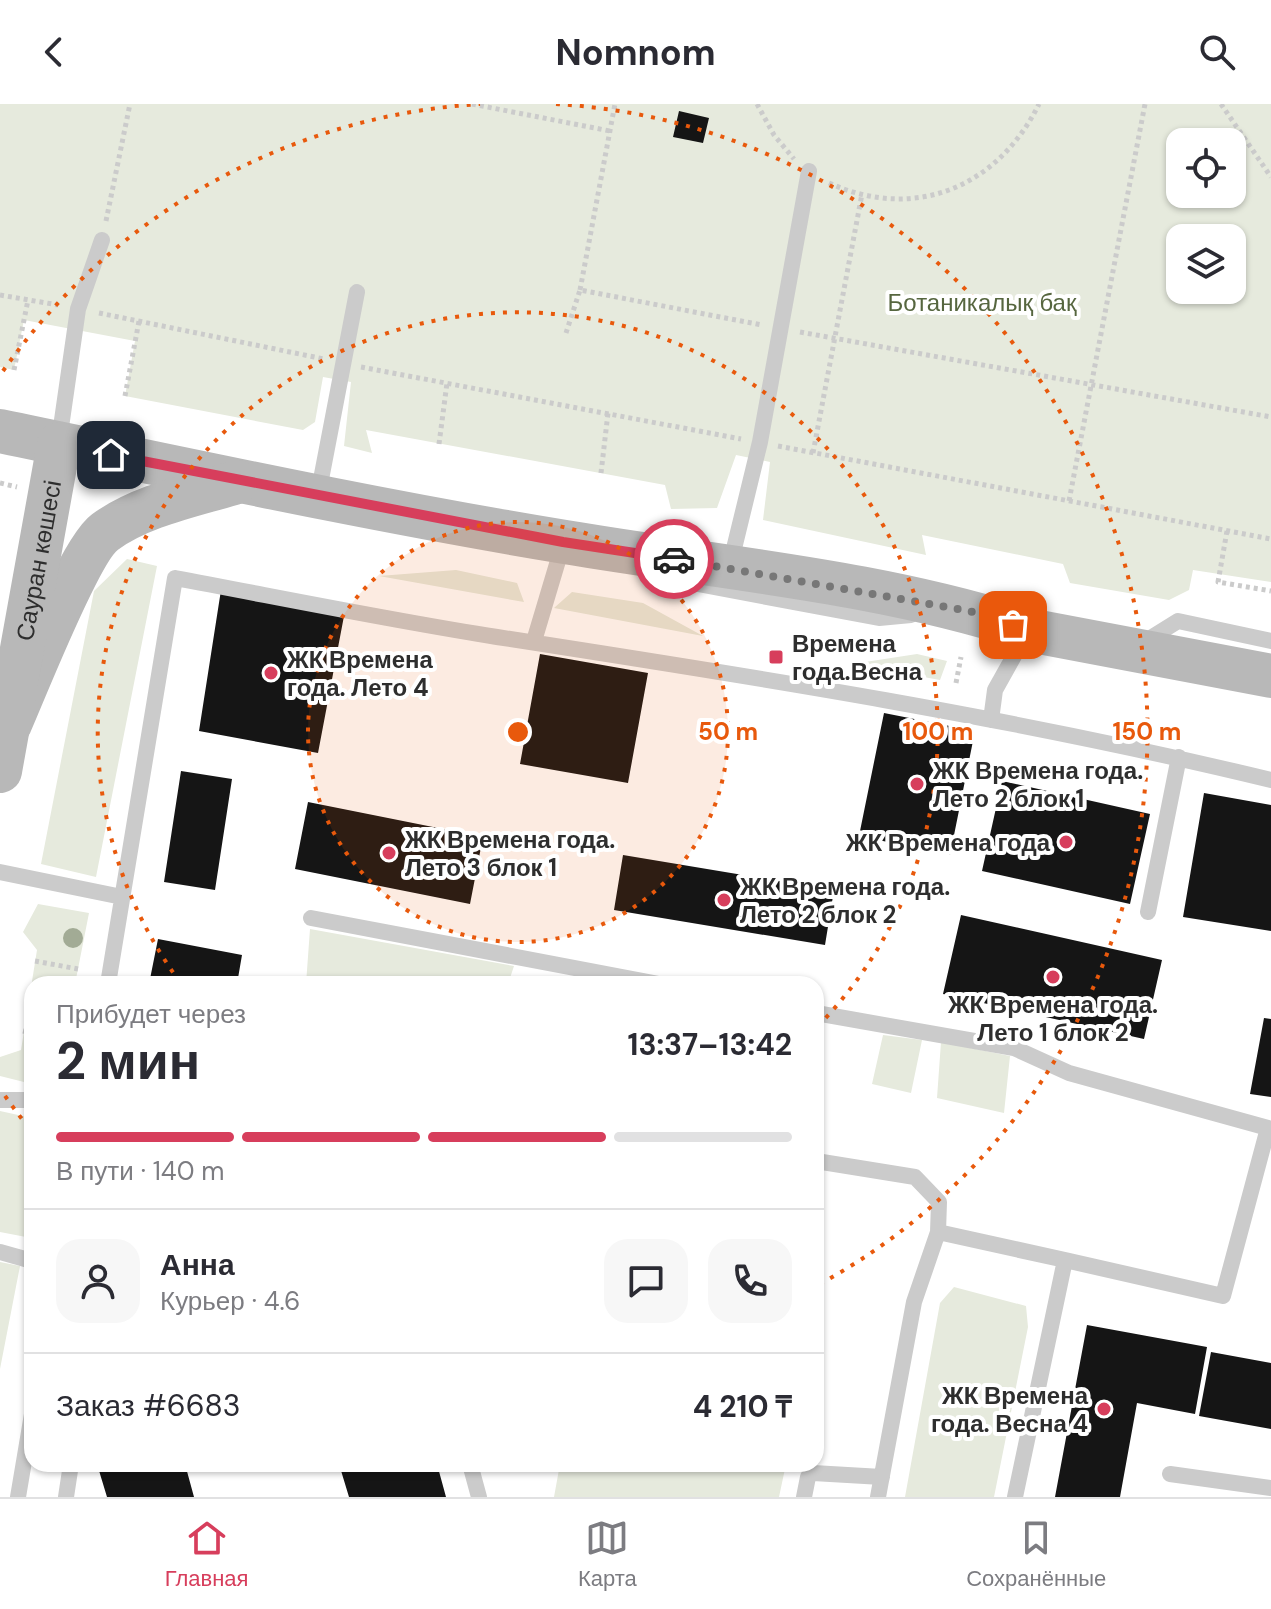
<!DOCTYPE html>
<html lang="ru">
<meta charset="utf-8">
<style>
:root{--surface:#fff;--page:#f7f7f7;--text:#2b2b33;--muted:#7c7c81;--line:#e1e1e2;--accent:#d73e5c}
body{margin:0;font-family:"DM Sans",sans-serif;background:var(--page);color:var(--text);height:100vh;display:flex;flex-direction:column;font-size:30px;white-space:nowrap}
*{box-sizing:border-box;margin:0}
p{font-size:26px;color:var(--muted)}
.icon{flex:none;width:44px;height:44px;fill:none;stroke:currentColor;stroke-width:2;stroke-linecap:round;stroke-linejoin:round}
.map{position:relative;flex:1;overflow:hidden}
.sheet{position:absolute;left:24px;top:872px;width:800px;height:496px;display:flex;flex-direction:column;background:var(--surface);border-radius:24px;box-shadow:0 2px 6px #0004}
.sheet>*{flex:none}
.controls{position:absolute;left:1166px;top:24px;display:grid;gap:16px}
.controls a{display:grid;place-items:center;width:80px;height:80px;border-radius:16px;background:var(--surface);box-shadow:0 2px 6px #0004;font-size:40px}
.pin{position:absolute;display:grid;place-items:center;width:68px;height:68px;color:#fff;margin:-34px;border-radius:16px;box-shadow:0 4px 12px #0006}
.courier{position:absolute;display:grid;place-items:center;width:80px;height:80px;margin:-40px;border:6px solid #d73e5c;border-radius:50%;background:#fff;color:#222;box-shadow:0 2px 10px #0007}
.overview em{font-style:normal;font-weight:700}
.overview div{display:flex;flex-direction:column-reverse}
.overview{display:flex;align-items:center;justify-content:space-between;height:136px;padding:0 32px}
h1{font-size:52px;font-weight:700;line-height:60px}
.bar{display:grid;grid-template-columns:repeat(4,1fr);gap:12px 8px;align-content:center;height:96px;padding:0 32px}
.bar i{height:10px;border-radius:6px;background:var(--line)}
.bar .on{background:var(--accent)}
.bar p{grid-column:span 4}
.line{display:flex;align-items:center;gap:20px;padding:0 32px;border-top:2px solid var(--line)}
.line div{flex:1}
.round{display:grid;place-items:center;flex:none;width:84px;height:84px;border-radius:24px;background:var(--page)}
header{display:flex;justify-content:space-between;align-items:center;height:104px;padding:0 32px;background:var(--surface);font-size:36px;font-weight:700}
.tabs{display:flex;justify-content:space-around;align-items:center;height:112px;border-top:2px solid var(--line);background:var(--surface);font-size:22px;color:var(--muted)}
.tabs a{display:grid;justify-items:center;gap:4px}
.tabs .on{color:var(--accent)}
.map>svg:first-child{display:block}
</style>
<header><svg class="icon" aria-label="back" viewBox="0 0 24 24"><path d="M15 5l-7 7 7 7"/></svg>Nomnom<svg class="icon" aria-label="search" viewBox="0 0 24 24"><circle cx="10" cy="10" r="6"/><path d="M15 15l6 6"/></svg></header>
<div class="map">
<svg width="1271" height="1393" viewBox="0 0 1271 1393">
<rect width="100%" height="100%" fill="#fff"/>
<path fill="#e6eadd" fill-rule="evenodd" d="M0,0h1271v478l-78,-12 -4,20 -20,10 -99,-17 -7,-19 -141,-29 4,20 -163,-35 7,-58 -34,-7 -19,53 -46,1 -6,-24 -299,-55 6,23 -28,-7 7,-64 -28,-5 -8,45 -12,8 -178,-34 10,-55 -111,-21 -10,50 -14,-3zM1180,38h52v52h-52zM1180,134h52v52h-52z
M127,455l30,7 -61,311 -55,-13 53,-273z
M456,466l61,13 7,19 -145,-26z
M572,488l71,11 60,33 -149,-28z
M917,550l30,7 -7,19 -88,-16z
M38,800l51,9 -14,71h-43v100l-32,-8v-19l21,-7 16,-100 -14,-18z
M310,825l204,37 -6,18h-202z
M883,931l39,5 -11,53 -39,-9z
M941,938l69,14 -6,57 -67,-15z
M0,1007l32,7v86l-6,33 -26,-5z
M0,1158l20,4 -20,103z
M954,1183l72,19 2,21 -34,170h-89l35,-194z
M560,1360h226l-7,33h-225z"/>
<path fill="#151515" d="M679,7l30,7 -6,25 -30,-6z
M221,486l123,26 -26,137 -119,-22z
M540,550l108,19 -20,110 -108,-19z
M884,609l91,18 -25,124 -91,-19z
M181,667l51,8 -17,111 -51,-8z
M1002,677l148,33 -20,90 -148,-33z
M1204,689l67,12v126l-88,-14z
M308,698l175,35 -13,67 -175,-35z
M623,751l211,35 -9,55 -211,-35z
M961,811l201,45 -18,79 -201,-45z
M158,835l84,16 -5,29h-88z
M1264,914l7,1v78l-21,-3z
M1087,1221l120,22 -12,67 -58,-11 -17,94h-65z
M1211,1248l60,11v66l-72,-13z
M97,1360h88l9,33h-87z
M339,1360h98l9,33h-97z"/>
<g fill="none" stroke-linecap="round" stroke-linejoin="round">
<path stroke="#cbcbcb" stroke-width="5" stroke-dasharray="4 4" stroke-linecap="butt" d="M472,0l138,27
M757,0l17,31 20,24
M1221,0l50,73
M829,79c86,39 169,4 210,-79
M106,117l24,-117
M580,186l35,-186
M0,191l58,10
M99,209l225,46
M800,228l471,85
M566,229l14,-43 182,35
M361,263l380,72
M14,266l14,-70
M125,292l14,-75
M439,340l8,-61
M778,342l493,93
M813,349l49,-259
M601,369l7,-60
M0,379l17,4
M1069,397l76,-397
M1227,427l-9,51 53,9
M956,579l5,-26
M35,857l43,8
M23,927l9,2"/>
<path stroke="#cbcbcb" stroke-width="16" d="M59,337l19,-132 24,-69
M318,391l39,-203
M730,461l30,-123 49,-271
M682,477l197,37 32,-3
M534,537l29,-97
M1141,540l37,-23 93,20
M991,616l4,-30 33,-59
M0,768l122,25
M1148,808l31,-155
M311,814l348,66
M108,880l67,-406c107,20 214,42 322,59 259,40 519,81 774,143
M816,909l198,35 55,25 199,55 -45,168 -158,-36
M0,996h32
M816,1057l99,16 24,25 -1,30 -24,70 -36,195
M938,1128l127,28 -50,237
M0,1148l32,9
M470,1360l9,33
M1170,1370l101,14
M18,1393l14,-83
M66,1393l5,-33
M804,1393l4,-20 5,-4 69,4"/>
<g stroke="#b8b8b8" stroke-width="44">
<path d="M0,327c188,39 376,80 565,111 154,26 315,39 464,88"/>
<path d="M1002,521l269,51"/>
<path d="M10,620c16,-36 69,-173 95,-192 37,-27 90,-37 132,-50"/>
<path id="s1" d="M0,667l59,-327"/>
</g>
</g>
<circle fill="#a2ab95" cx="73" cy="834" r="10"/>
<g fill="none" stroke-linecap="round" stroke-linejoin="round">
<path stroke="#777" stroke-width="8" stroke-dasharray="0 14.4" d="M674,455l295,52 44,14"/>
<path stroke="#d73e5c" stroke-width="10" d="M111,351l452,87 111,17"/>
</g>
<circle cx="518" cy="628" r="210" fill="#e8590c" fill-opacity=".12"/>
<g fill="none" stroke="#e8590c" stroke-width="4" stroke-dasharray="4 8">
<circle cx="518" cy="628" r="210"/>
<path d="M180 878A420 420 0 1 1 818 922"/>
<path d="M29 1024A629 629 0 0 1 3 989M3 267A629 629 0 0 1 480 0M556 0A629 629 0 0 1 818 1181"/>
</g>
<g fill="#d73e5c" stroke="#fff" stroke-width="3">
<rect x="768" y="545" width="16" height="16" rx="4"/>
<circle cx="271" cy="569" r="8"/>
<circle cx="917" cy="680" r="8"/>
<circle cx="1066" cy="738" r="8"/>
<circle cx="389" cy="749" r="8"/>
<circle cx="724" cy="796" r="8"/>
<circle cx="1053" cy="873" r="8"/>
<circle cx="1104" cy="1305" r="8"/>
</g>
<g text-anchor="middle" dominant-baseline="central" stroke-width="8" stroke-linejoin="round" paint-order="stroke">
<g font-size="24" fill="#56663f" stroke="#fff">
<text x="982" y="198">Ботаникалық бақ</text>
</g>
<g font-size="24" fill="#2e2e2e" stroke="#fff">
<text stroke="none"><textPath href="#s1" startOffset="214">Сауран көшесі</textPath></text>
</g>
<g font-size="24" font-weight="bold" fill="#2e2e2e" stroke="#fff" text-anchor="start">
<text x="792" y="539">Времена<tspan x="792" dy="28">года.Весна</tspan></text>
<text x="287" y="555">ЖК Времена<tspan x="287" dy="28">года. Лето 4</tspan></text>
<text x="933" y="666">ЖК Времена года.<tspan x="933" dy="28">Лето 2 блок 1</tspan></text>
<text x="405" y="735">ЖК Времена года.<tspan x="405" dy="28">Лето 3 блок 1</tspan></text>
<text x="1050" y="738" text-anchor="end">ЖК Времена года</text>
<text x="740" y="782">ЖК Времена года.<tspan x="740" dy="28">Лето 2 блок 2</tspan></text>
<text x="1053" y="900" text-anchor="middle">ЖК Времена года.<tspan x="1053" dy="28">Лето 1 блок 2</tspan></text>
<text x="1088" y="1291" text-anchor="end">ЖК Времена<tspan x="1088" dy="28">года. Весна 4</tspan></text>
</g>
</g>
<circle cx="518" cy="628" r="12" fill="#e8590c" stroke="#fff" stroke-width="4"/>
<g font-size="24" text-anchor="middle" font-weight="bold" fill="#e8590c" stroke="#fff" stroke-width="8" stroke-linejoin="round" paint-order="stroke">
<text x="728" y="636">50 m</text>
<text x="938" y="636">100 m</text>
<text x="1147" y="636">150 m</text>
</g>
</svg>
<div class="controls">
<a><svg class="icon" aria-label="locate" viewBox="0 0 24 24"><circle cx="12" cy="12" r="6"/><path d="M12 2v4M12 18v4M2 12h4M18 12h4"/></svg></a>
<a><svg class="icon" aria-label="layers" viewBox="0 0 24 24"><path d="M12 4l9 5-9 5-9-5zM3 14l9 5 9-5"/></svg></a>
</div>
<div class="pin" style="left:1013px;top:521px;background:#ea580c"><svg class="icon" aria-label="bag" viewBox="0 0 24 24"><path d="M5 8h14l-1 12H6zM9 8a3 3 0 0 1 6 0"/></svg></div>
<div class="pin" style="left:111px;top:351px;background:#1f2937"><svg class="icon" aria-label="home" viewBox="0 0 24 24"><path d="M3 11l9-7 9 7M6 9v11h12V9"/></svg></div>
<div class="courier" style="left:674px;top:455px"><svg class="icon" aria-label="car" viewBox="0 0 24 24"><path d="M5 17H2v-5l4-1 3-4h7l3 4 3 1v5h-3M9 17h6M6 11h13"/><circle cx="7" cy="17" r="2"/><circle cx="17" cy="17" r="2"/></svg></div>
<section class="sheet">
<div class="overview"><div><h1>2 мин</h1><p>Прибудет через</p></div><em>13:37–13:42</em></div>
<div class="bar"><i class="on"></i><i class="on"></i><i class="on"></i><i></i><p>В пути · 140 m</p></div>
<div class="line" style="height:144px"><a class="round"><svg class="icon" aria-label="person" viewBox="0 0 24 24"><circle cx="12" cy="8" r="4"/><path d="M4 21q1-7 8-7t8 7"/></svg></a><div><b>Анна</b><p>Курьер · 4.6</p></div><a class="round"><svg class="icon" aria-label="chat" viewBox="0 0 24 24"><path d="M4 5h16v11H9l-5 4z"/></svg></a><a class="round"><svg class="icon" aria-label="phone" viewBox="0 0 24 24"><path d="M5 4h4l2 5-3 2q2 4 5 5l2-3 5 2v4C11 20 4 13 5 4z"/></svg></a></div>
<div class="line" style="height:104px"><div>Заказ #6683</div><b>4 210 ₸</b></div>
</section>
</div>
<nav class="tabs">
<a class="on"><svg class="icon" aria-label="home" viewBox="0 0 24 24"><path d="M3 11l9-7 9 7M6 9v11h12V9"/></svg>Главная</a>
<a><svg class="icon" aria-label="map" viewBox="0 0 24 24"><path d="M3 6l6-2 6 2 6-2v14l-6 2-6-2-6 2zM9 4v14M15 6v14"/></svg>Карта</a>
<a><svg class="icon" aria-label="saved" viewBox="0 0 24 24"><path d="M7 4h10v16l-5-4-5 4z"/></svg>Сохранённые</a>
</nav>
